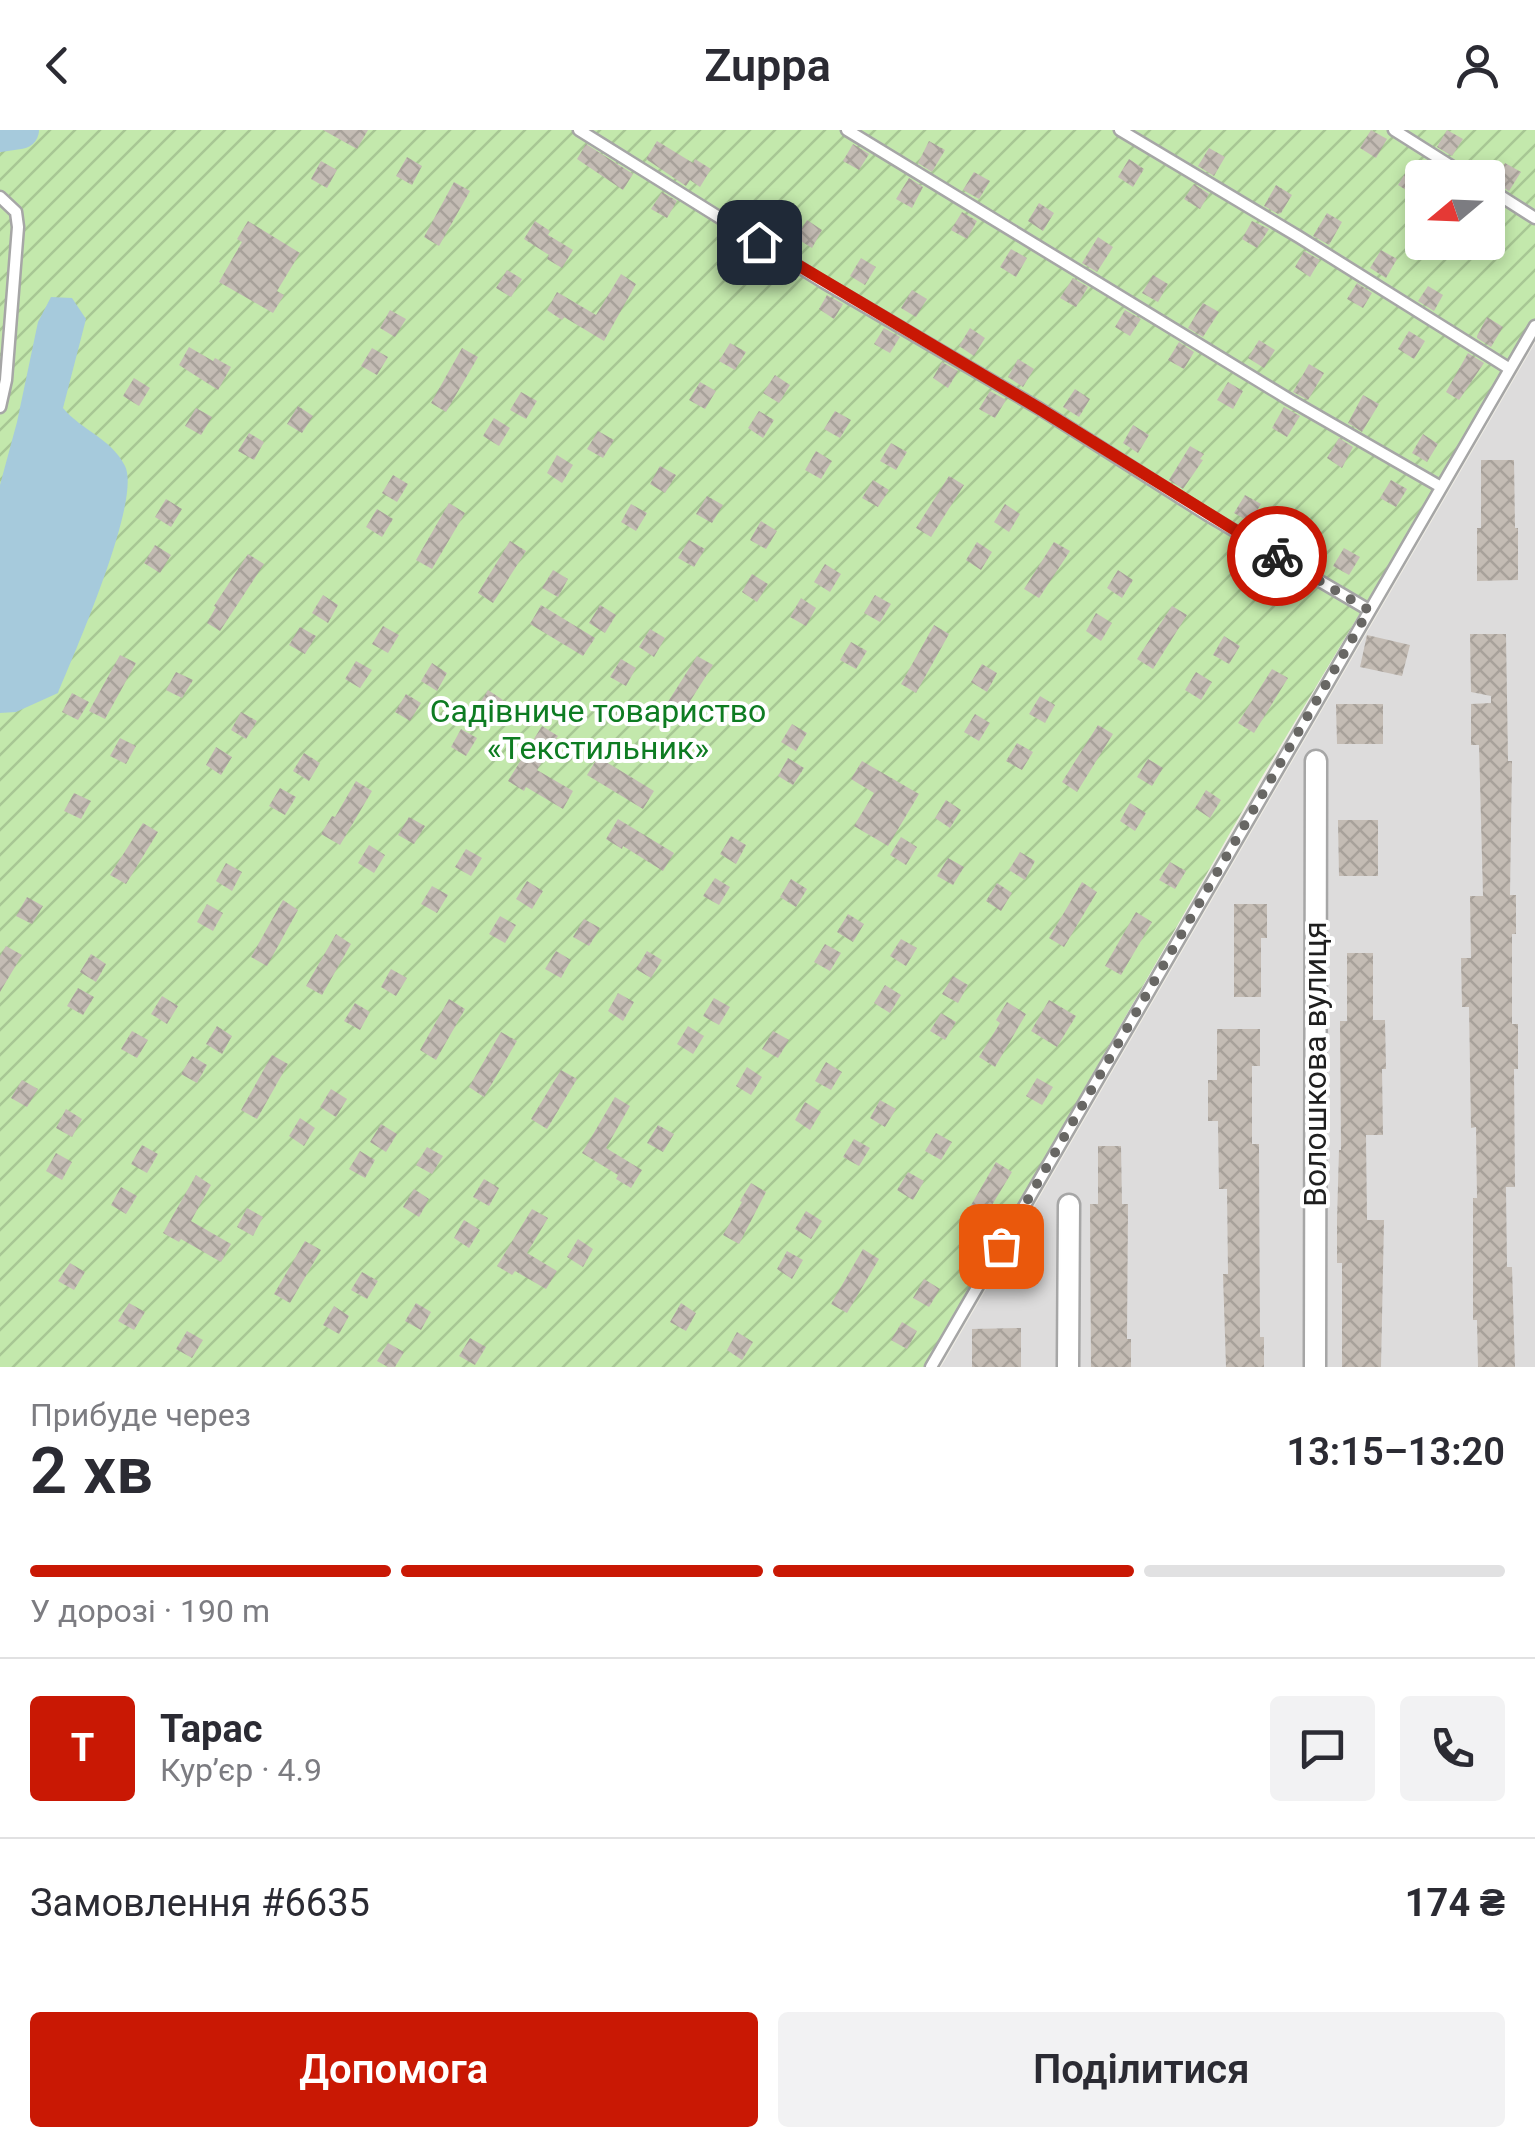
<!DOCTYPE html>
<html lang="uk">
<meta charset="utf-8">
<style>
:root{--surface:#fff;--page:#f2f2f3;--text:#2b2b33;--muted:#7c7c81;--line:#e1e1e2;--accent:#c91804}
body{margin:0;font-family:Roboto,sans-serif;background:var(--page);color:var(--text);height:100vh;display:flex;flex-direction:column;font-size:38px;white-space:nowrap}
*{box-sizing:border-box;margin:0}
p{font-size:32px;color:var(--muted)}
.icon{flex:none;width:55px;height:55px;fill:none;stroke:currentColor;stroke-width:2;stroke-linecap:round;stroke-linejoin:round}
.map{position:relative;height:1237px;overflow:hidden}
.side{display:flex;flex-direction:column;background:var(--surface);flex:1}
.side>*{flex:none}
.needle{width:65px;rotate:251deg}
.fabs{position:absolute;left:1405px;top:30px;display:grid;gap:20px}
.fabs a{display:grid;place-items:center;width:100px;height:100px;border-radius:10px;background:var(--surface);box-shadow:0 5px 15px #0003;font-size:50px}
.pin{position:absolute;display:grid;place-items:center;width:85px;height:85px;color:#fff;margin:-42px;border-radius:20px;box-shadow:0 5px 15px #0006}
.courier{position:absolute;display:grid;place-items:center;width:100px;height:100px;margin:-50px;border:8px solid #c91804;border-radius:50%;background:#fff;color:#222;box-shadow:0 2px 12px #0007}
.summary em{font-style:normal;font-weight:600}
.summary div{display:flex;flex-direction:column-reverse}
.summary{display:flex;align-items:center;justify-content:space-between;height:170px;padding:0 30px}
h1{font-size:65px;font-weight:600;line-height:75px}
.bar{display:grid;grid-template-columns:repeat(4,1fr);gap:15px 10px;align-content:center;height:120px;padding:0 30px}
.bar i{height:12px;border-radius:8px;background:var(--line)}
.bar .selected{background:var(--accent)}
.bar p{grid-column:span 4}
.line{display:flex;align-items:center;gap:25px;padding:0 30px;border-top:2px solid var(--line)}
.line div{flex:1}
.round{display:grid;place-items:center;flex:none;width:105px;height:105px;border-radius:10px;background:var(--page)}
.primary-button{display:flex;gap:20px;margin-top:auto;padding:20px 30px}
.primary-button a{flex:1;height:115px;border-radius:10px;background:var(--accent);color:#fff;font-size:40px;font-weight:600;line-height:115px;text-align:center}
.primary-button a+a{background:var(--page);color:var(--text)}
header{display:flex;justify-content:space-between;align-items:center;height:130px;padding:0 30px;background:var(--surface);font-size:45px;font-weight:600}
.map>svg:first-child{display:block}
</style>
<header><svg class="icon" aria-label="back" viewBox="0 0 24 24"><path d="M15 5l-7 7 7 7"/></svg>Zuppa<svg class="icon" aria-label="person" viewBox="0 0 24 24"><circle cx="12" cy="8" r="4"/><path d="M4 21q1-7 8-7t8 7"/></svg></header>
<div class="map">
<svg width="1535" height="1237" viewBox="0 0 1535 1237">
<defs>
<pattern id="garden-furrows" width="10" height="10" patternUnits="userSpaceOnUse" patternTransform="scale(2.5)"><rect width="10" height="10" fill="#c3e8ac"/><path d="M-1 1l2-2M0 10L10 0M9 11l2-2" fill="none" stroke="#a7c794"/></pattern>
<pattern id="building-cross-hatch" width="8" height="8" patternUnits="userSpaceOnUse" patternTransform="scale(2.5)"><rect width="8" height="8" fill="#c4bcb4"/><path d="M0 0l8 8M0 8l8-8" fill="none" stroke="#a8a19a"/></pattern>
</defs>
<rect width="100%" height="100%" fill="#efede5"/>
<path fill="#dddcdc" d="M1535,213v1024h-594z"/>
<path fill="url(#garden-furrows)" fill-rule="evenodd" d="M0,0h1535v197l-93,149 -183,306 -333,585h-926zM1422,48h66v64h-66z"/>
<path fill="#a6cadc" d="M51,167l21,1 14,21 -23,89c18,22 48,30 62,58 17,34 -51,188 -67,227l-42,19 -16,1v-228l17,-63 21,-100z"/>
<g fill="none" stroke-linecap="round" stroke-linejoin="round">
<path stroke="#a6cadc" stroke-width="38" d="M0,3l20,-3"/>
</g>
<path fill="url(#building-cross-hatch)" d="M323,0h45l-11,19z
M1371,0l16,9 -11,19 -16,-10z
M1447,0l16,9 -11,17 -15,-9z
M657,11l36,22 2,-4 16,10 -11,18 -10,-7 -4,6 -40,-27z
M929,11l16,9 -13,22 -14,-9z
M586,14l47,30 -10,16 -46,-31z
M853,14l16,10 -10,16 -16,-9z
M1209,18l16,9 -11,19 -16,-10z
M407,27l15,9 -10,19 -16,-9z
M1129,29l15,10 -11,18 -15,-10z
M321,31l16,9 -10,18 -16,-9z
M1505,33l16,9 -12,19 -15,-10z
M1409,37l15,10 -10,18 -16,-10z
M974,42l16,9 -11,18 -16,-9z
M909,48l14,9 -11,21 -16,-9z
M454,52l16,9 -31,55 -15,-9z
M1194,54l15,10 -9,15 -16,-10z
M1276,55l16,10 -11,18 -3,1 -14,-8z
M662,62l15,9 -10,17 -16,-9z
M1039,73l15,10 -11,18 -15,-10z
M962,82l15,9 -10,18 -16,-9z
M1327,83l15,9 -13,23 -16,-9z
M807,90l15,10 -10,18 -16,-10z
M248,91l52,32 -23,38 7,4 -11,18 -54,-31 23,-40 -5,-3z
M535,91l15,10 -2,4 25,15 -11,18 -15,-9 2,-4 -25,-16z
M1252,91l17,8 -12,19 -15,-9z
M1098,107l15,10 -16,25 -15,-9z
M749,116l15,10 -9,16 -16,-10z
M1011,119l16,9 -11,19 -16,-10z
M1381,120l16,9 -11,19 -16,-10z
M1304,121l16,9 -10,17 -15,-10z
M861,128l15,9 -11,18 -15,-9z
M507,140l15,9 -11,18 -15,-9z
M621,144l15,10 -32,57 -40,-24 -2,3 -15,-10 10,-18 39,23z
M1153,145l15,9 -10,18 -16,-9z
M1073,148l15,9 -12,20 -16,-9z
M1357,153l15,10 -9,15 -16,-9z
M1428,156l15,9 -9,16 -16,-10z
M912,160l15,9 -11,18 -15,-9z
M827,165l16,9 -9,15 -15,-10z
M1203,173l16,9 -16,25 -15,-9z
M390,180l16,9 -11,18 -15,-9z
M1125,180l16,9 -11,17 -15,-9z
M1487,187l16,10 -12,20 -14,-9v-2z
M884,198l16,9 -10,16 -16,-9z
M970,198l15,10 -11,18 -15,-10z
M1409,201l16,10 -11,18 -16,-10z
M1259,210l16,10 -11,18 -16,-10z
M1179,212l15,10 -10,17 -16,-9z
M730,213l16,9 -11,18 -16,-9z
M189,217l24,14 2,-3 16,9 -13,23 -39,-25z
M372,218l16,9 -11,18 -16,-9z
M462,218l16,9 -32,55 -15,-9z
M1468,223l16,10 -25,37 -13,-8z
M1018,229l16,10 -11,18 -15,-10z
M942,232l16,9 -10,17 -15,-10z
M1309,234l15,9 -16,27 -15,-8z
M775,245l15,10 -11,18 -16,-10z
M134,248l16,10 -11,18 -16,-10z
M700,252l16,9 -11,18 -16,-9z
M1228,252l15,9 -10,18 -16,-9z
M1075,259l15,10 -11,18 -16,-10z
M990,261l16,9 -11,18 -16,-9z
M521,262l16,9 -11,18 -16,-9z
M1363,265l16,9 -17,28 -14,-9z
M298,276l15,10 -11,17 -15,-9z
M1284,277l16,9 -13,21 -15,-9z
M196,278l16,9 -11,18 -16,-9z
M759,281l15,9 -11,18 -15,-10z
M835,281l16,9 -11,18 -16,-9z
M494,288l16,10 -11,18 -16,-10z
M1133,295l16,10 -11,18 -15,-10z
M598,301l16,9 -11,18 -16,-9z
M249,303l15,9 -10,18 -16,-9z
M1423,304l15,10 -11,18 -15,-9z
M1339,308l14,9 -11,21 -15,-10z
M891,313l16,9 -11,18 -16,-9z
M1190,316l14,8 -4,5 3,1 -20,29 -14,-9z
M816,321l16,10 -11,18 -16,-9z
M557,325l16,10 -11,18 -15,-10z
M1481,330h33l1,68h3v52l-41,1v-53h4z
M660,336l16,9 -11,18 -15,-9z
M393,345l15,9 -11,18 -15,-9z
M949,346l15,9 -33,52 -15,-9z
M873,350l16,10 -11,17 -16,-9z
M1391,350l16,9 -11,18 -16,-9z
M1245,365l16,9 -11,18 -16,-9z
M707,366l16,9 -11,18 -16,-9z
M166,369l16,10 -11,18 -16,-10z
M449,373l16,10 -33,56 -16,-9z
M631,374l16,9 -11,18 -15,-9z
M1005,374l15,10 -11,18 -15,-10z
M377,379l16,10 -11,18 -16,-10z
M761,391l16,10 -11,18 -16,-9z
M1294,392l16,9 -11,18 -16,-9z
M689,410l16,9 -11,18 -16,-9z
M510,411l16,10 -33,52 -15,-10z
M977,412l15,10 -11,18 -15,-10z
M1054,412l16,9 -31,47 -15,-9z
M155,415l16,10 -11,18 -16,-10z
M1344,418l16,9 -11,18 -16,-9z
M248,424l16,10 -44,67 -13,-8 9,-16 -2,-1z
M825,434l16,10 -11,18 -16,-10z
M553,440l15,9 -10,18 -16,-9z
M1118,440l15,10 -11,18 -15,-10z
M752,444l16,10 -11,18 -15,-10z
M323,465l15,10 -10,18 -16,-10z
M875,465l16,9 -11,18 -16,-9z
M801,468l15,10 -10,18 -16,-9z
M541,475l54,33 -12,18 -53,-32z
M600,475l16,10 -11,18 -16,-10z
M1172,476l15,9 -34,54 -16,-10z
M1096,483l16,10 -11,18 -15,-10z
M934,495l15,9 -33,59 -15,-9z
M383,496l16,9 -11,18 -16,-9z
M300,497l16,9 -11,18 -16,-9z
M650,499l15,9 -11,19 -15,-10z
M1470,504h36l2,127h4l-2,134h6v39h-4v90h6v45h-4l1,118h-9l1,80h5l3,100h-37l-1,-47h-4v-122h4l-1,-71 -5,1 -2,-121h-7l-1,-49h10l-1,-62h13l-4,-151h-8v-41l20,-1v-7l-20,-4z
M1367,505l43,10 -8,31 -42,-9z
M1224,506l16,10 -11,18 -16,-9z
M851,512l16,9 -11,18 -16,-9z
M120,525l16,8 -31,56 -16,-8z
M697,526l16,9 -31,49 -16,-9z
M621,529l15,9 -10,18 -16,-9z
M356,531l16,9 -12,18 -15,-9z
M432,533l15,10 -10,18 -16,-10z
M982,534l15,9 -10,19 -16,-10z
M1272,539l16,9 -34,55 -16,-10z
M176,542l17,8 -11,18 -16,-8z
M1196,542l16,10 -11,18 -16,-10z
M488,560l15,10 -11,18 -15,-10z
M72,563l17,9 -11,18 -16,-8z
M406,564l15,9 -11,18 -15,-9z
M1040,566l15,9 -10,18 -16,-9z
M1336,574h47v40h-46z
M241,582l16,9 -11,18 -15,-9z
M975,584l15,9 -11,18 -15,-9z
M792,594l15,9 -11,18 -15,-9z
M1098,595l15,9 -36,58 -15,-10z
M542,596l16,10 -21,34 36,21 -10,18 -37,-22 -2,4 -16,-10z
M461,599l16,9 -11,18 -15,-9z
M120,608l16,8 -10,18 -16,-8z
M1017,613l16,9 -11,18 -16,-9z
M216,617l16,10 -11,18 -15,-10z
M304,623l16,10 -11,18 -16,-10z
M598,627l56,34 -11,18 -56,-34z
M788,628l16,10 -11,17 -15,-9z
M1148,629l15,9 -11,18 -15,-9z
M862,631l57,33 -31,52 -34,-20 20,-33 -23,-14z
M356,651l16,10 -32,54 -19,-11 11,-18 3,1z
M280,658l16,9 -11,18 -16,-9z
M1206,660l15,10 -11,18 -15,-10z
M74,663l17,8 -10,18 -17,-8z
M946,670l15,10 -11,18 -15,-10z
M1130,673l16,10 -11,18 -15,-10z
M409,687l16,9 -11,18 -16,-9z
M618,689l56,34 -11,18 -40,-25 -1,3 -16,-10z
M1338,690h40v56h-39z
M143,693l15,9 -32,52 -16,-9z
M731,706l15,9 -10,19 -16,-10z
M901,707l16,10 -11,18 -16,-10z
M369,715l16,10 -11,18 -16,-10z
M466,719l16,9 -11,18 -16,-9z
M1020,722l15,9 -10,19 -16,-10z
M948,728l16,9 -11,18 -16,-9z
M1170,732l16,9 -11,18 -16,-9z
M226,733l16,9 -10,19 -16,-10z
M715,748l15,9 -11,18 -16,-9z
M791,749l16,10 -11,18 -16,-10z
M527,751l16,10 -11,18 -16,-10z
M1082,752l15,10 -33,55 -15,-9z
M997,753l15,10 -11,18 -15,-10z
M432,756l16,9 -11,18 -16,-9z
M27,767l16,9 -11,18 -16,-8z
M283,770l15,10 -31,56 -16,-9z
M207,774l16,9 -10,18 -16,-9z
M1234,774h33v34h-6v59h-27z
M1136,782l16,10 -31,53 -16,-9z
M848,784l16,10 -11,18 -16,-10z
M500,786l16,9 -11,18 -16,-9z
M584,789l16,9 -11,18 -16,-9z
M336,804l15,10 -29,51 -16,-9z
M901,809l16,9 -11,18 -16,-10z
M825,814l16,9 -11,18 -16,-9z
M6,816l16,9 -22,37v-36z
M556,821l15,9 -10,18 -16,-9z
M647,821l15,9 -11,18 -15,-9z
M1347,823h26v67h12l1,49h-4l1,66h-17l1,85h17l-3,147h-39v-104h-5v-43l2,-70h2l-1,-129h7z
M91,824l15,10 -10,18 -16,-10z
M391,839l16,9 -11,18 -15,-9z
M953,846l15,9 -10,18 -16,-9z
M885,855l16,10 -11,18 -16,-10z
M78,858l16,9 -11,18 -16,-9z
M618,863l16,9 -11,19 -15,-10z
M162,866l16,10 -11,18 -16,-10z
M714,868l16,9 -11,18 -16,-9z
M449,869l16,10 -29,51 -16,-10z
M1049,870l27,16 -19,31 -26,-16z
M1007,872l19,12 -31,53 -16,-10 21,-34 -4,-3z
M355,873l15,9 -10,18 -16,-9z
M941,883l15,9 -11,18 -15,-9z
M217,896l15,10 -10,18 -16,-10z
M688,896l16,10 -11,18 -16,-10z
M1217,899h43v37h-8v78h7l1,193h4v30h-38l-3,-93h5l-1,-85h-8l-1,-68h-10v-41h9z
M132,901l16,9 -11,18 -16,-9z
M773,901l16,9 -11,18 -16,-9z
M501,902l16,9 -33,56 -15,-10z
M272,925l16,9 -31,55 -16,-9z
M192,926l15,9 -10,18 -16,-9z
M826,932l16,10 -11,18 -16,-9z
M747,937l15,10 -11,18 -15,-9z
M561,940l16,9 -30,50 -16,-10z
M1037,948l16,9 -11,18 -16,-9z
M22,950l16,9 -11,18 -16,-9z
M331,959l16,10 -11,18 -16,-10z
M615,967l15,9 -24,42 36,22 -11,18 -15,-9 2,-4 -36,-22z
M880,970l16,9 -11,18 -15,-9z
M805,972l16,10 -11,18 -15,-10z
M66,979l16,10 -10,18 -16,-9z
M300,988l15,10 -11,18 -15,-10z
M381,994l16,10 -11,18 -16,-10z
M658,995l16,9 -11,18 -16,-9z
M936,1003l16,9 -11,18 -16,-9z
M854,1009l16,9 -11,18 -16,-9z
M142,1015l16,9 -11,19 -16,-9z
M1098,1016h23l1,58h6l-1,135h4v28h-40l-1,-163h8z
M427,1017l16,9 -11,18 -16,-9z
M360,1021l15,9 -10,18 -16,-9z
M56,1023l16,9 -10,18 -16,-9z
M996,1032l16,10 -34,56 -15,-9z
M908,1042l16,9 -11,19 -16,-10z
M196,1045l15,10 -20,36 40,23 -10,18 -40,-23 -2,3 -16,-9z
M484,1049l15,9 -10,18 -16,-9z
M751,1053l15,9 -27,52 -16,-9 19,-33 -2,-1z
M121,1057l16,9 -11,18 -15,-9z
M414,1059l15,10 -10,18 -16,-10z
M247,1078l16,9 -10,19 -16,-9z
M532,1079l16,9 -21,35 30,18 -11,18 -31,-18 -3,4 -15,-9z
M806,1081l16,10 -11,18 -16,-10z
M464,1090l16,10 -11,18 -15,-10z
M578,1109l15,10 -10,18 -16,-10z
M305,1111l16,9 -31,53 -16,-9z
M863,1119l16,10 -32,54 -16,-9z
M787,1121l16,9 -11,19 -15,-10z
M70,1133l15,9 -11,18 -16,-9z
M362,1142l16,9 -11,18 -16,-9z
M924,1149l16,10 -11,18 -16,-9z
M129,1173l16,9 -11,18 -16,-9z
M416,1173l15,9 -10,18 -16,-9z
M681,1173l15,10 -10,18 -16,-9z
M334,1176l15,10 -10,18 -16,-9z
M902,1192l15,9 -10,18 -16,-9z
M1021,1198v39h-49v-38z
M187,1201l16,9 -11,18 -16,-9z
M737,1202l16,10 -11,18 -15,-10z
M470,1208l16,9 -11,18 -16,-9z
M388,1213l16,9 -9,15h-7l-11,-6z"/>
<g fill="none" stroke-linecap="round" stroke-linejoin="round">
<defs>
<path id="lane" d="M579,0l244,152 217,127 166,105 163,96
M847,0l443,270 151,87
M1120,0l179,107 211,132
M1394,0l76,48
M1488,58l47,30
M0,67l16,15 2,15 -12,153 -6,27
M931,1237l604,-1041"/>
<path id="street" d="M1068,1237l1,-162
M1315,1237l1,-606"/>
</defs>
<use href="#lane" stroke="#a6a6a6" stroke-width="15"/>
<use href="#street" stroke="#a6a6a6" stroke-width="25"/>
<use href="#lane" stroke="#fff" stroke-width="10"/>
<use href="#street" stroke="#fff" stroke-width="20"/>
</g>
<g fill="none" stroke-linecap="round" stroke-linejoin="round">
<path stroke="#686764" stroke-width="10" stroke-dasharray="0 18" d="M1001,1116l368,-636 -92,-54"/>
<path stroke="#c91804" stroke-width="12" d="M759,112l281,167 237,147"/>
</g>
<g text-anchor="middle" dominant-baseline="central" stroke-width="8" stroke-linejoin="round" paint-order="stroke">
<g font-size="32" fill="#0e7c22" stroke="#fff">
<text x="598" y="581">Садівниче товариство<tspan x="598" dy="37">«Текстильник»</tspan></text>
</g>
<g font-size="32" fill="#1f1f1f" stroke="#fff">
<text transform="translate(1315 934) rotate(-90)">Волошкова вулиця</text>
</g>
</g>
</svg>
<div class="fabs">
<a><svg class="needle" viewBox="-14 -14 28 28"><path d="M0-13l5 13h-10z" fill="#e53935"/><path d="M0 13l5-13h-10z" fill="#7c7c81"/></svg></a>
</div>
<div class="pin" style="left:1001px;top:1116px;background:#ea580c"><svg class="icon" aria-label="bag" viewBox="0 0 24 24"><path d="M5 8h14l-1 12H6zM9 8a3 3 0 0 1 6 0"/></svg></div>
<div class="pin" style="left:759px;top:112px;background:#1f2937"><svg class="icon" aria-label="home" viewBox="0 0 24 24"><path d="M3 11l9-7 9 7M6 9v11h12V9"/></svg></div>
<div class="courier" style="left:1277px;top:426px"><svg class="icon" aria-label="bike" viewBox="0 0 24 24"><circle cx="6" cy="16" r="4"/><circle cx="18" cy="16" r="4"/><path d="M6 16l4-8h5l3 8M10 8l3 8H6M13 5h3"/></svg></div>
</div>
<section class="side">
<div class="summary"><div><h1>2 хв</h1><p>Прибуде через</p></div><em>13:15–13:20</em></div>
<div class="bar"><i class="selected"></i><i class="selected"></i><i class="selected"></i><i></i><p>У дорозі · 190 m</p></div>
<div class="line" style="height:180px"><b class="round" style="background:var(--accent);color:#fff">Т</b><div><b>Тарас</b><p>Кур’єр · 4.9</p></div><a class="round"><svg class="icon" aria-label="chat" viewBox="0 0 24 24"><path d="M4 5h16v11H9l-5 4z"/></svg></a><a class="round"><svg class="icon" aria-label="phone" viewBox="0 0 24 24"><path d="M5 4h4l2 5-3 2q2 4 5 5l2-3 5 2v4C11 20 4 13 5 4z"/></svg></a></div>
<div class="line" style="height:130px"><div>Замовлення #6635</div><b>174 ₴</b></div>
<div class="primary-button"><a>Допомога</a><a>Поділитися</a></div>
</section>
